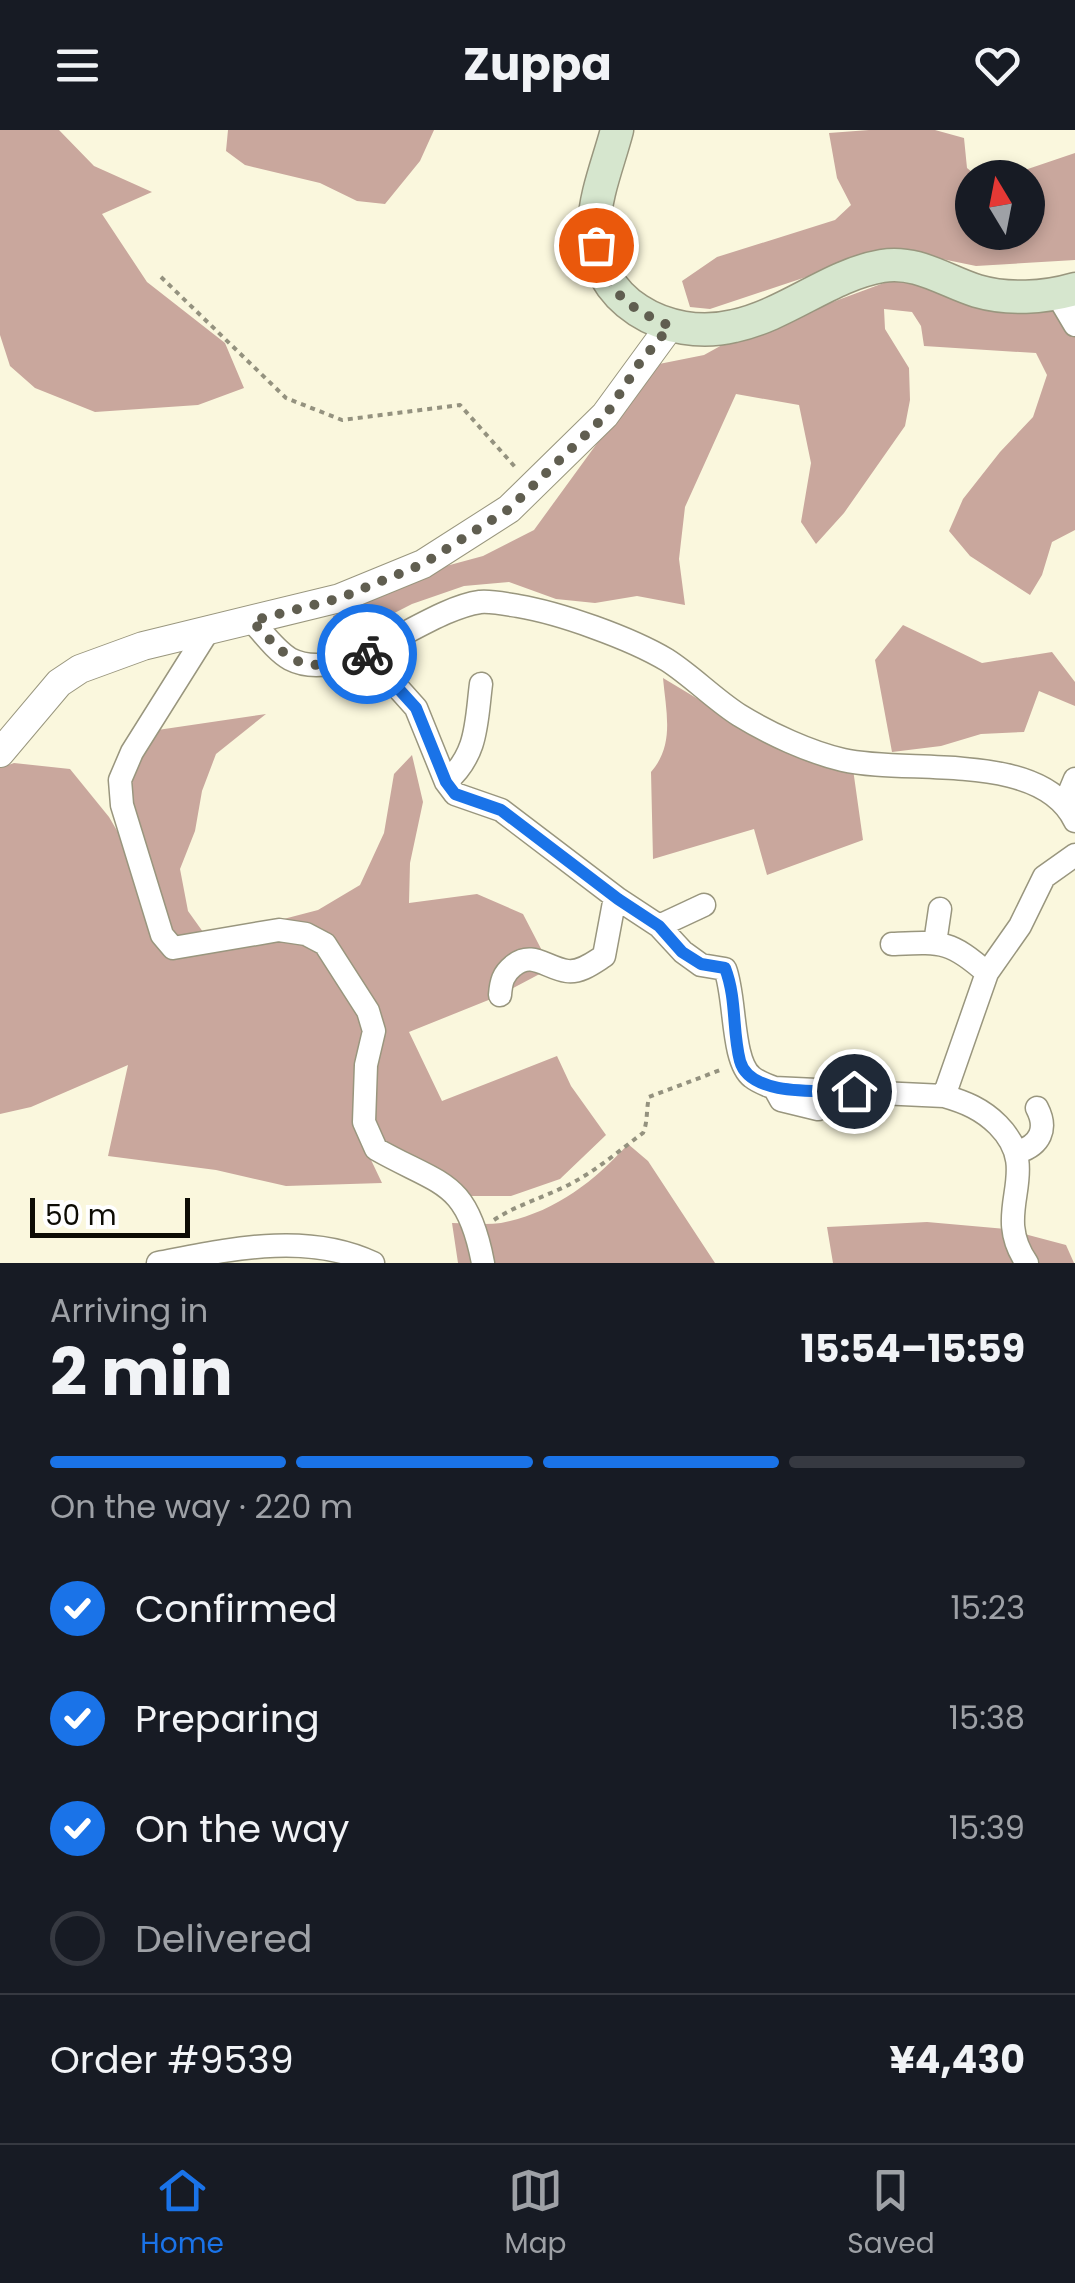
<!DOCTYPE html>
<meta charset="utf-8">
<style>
:root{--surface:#171b24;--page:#242831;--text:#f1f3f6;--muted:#9ea1a6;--line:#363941;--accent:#1a73e8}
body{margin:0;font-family:Poppins,sans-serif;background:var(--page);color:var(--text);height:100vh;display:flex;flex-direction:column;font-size:38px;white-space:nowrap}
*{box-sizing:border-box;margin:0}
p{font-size:32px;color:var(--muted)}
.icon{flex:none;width:55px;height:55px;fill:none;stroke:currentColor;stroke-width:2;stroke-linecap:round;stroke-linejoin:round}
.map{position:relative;height:1133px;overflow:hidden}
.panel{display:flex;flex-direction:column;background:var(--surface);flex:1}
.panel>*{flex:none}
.needle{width:65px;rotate:350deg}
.tools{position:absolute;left:955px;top:30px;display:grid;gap:20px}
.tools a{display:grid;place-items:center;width:90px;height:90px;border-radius:50%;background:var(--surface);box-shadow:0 5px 15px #0003;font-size:50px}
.scale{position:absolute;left:30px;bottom:25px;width:160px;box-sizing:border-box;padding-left:10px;border:5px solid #0d0c04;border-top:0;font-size:28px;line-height:35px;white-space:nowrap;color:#0d0c04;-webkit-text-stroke:8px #fff;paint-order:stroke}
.pin{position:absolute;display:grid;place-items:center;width:85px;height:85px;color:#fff;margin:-42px;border:5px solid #fff;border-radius:50%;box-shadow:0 2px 10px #0007}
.courier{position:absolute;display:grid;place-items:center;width:100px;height:100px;margin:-50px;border:8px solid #1a73e8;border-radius:50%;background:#fff;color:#222;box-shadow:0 2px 12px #0007}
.summary em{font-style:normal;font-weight:700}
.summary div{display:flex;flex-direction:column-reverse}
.summary{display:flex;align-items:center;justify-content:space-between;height:170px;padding:0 50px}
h1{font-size:65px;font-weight:700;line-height:75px}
.bar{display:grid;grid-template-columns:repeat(4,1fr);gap:15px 10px;align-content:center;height:120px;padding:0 50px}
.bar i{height:12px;border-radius:8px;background:var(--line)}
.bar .current{background:var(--accent)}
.bar p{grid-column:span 4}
.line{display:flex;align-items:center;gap:25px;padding:0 50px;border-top:2px solid var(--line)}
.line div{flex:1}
ol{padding:0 50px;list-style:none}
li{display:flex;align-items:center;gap:30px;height:110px}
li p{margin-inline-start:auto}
li .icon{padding:10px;border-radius:50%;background:var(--accent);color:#fff;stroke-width:4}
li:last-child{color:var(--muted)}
li i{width:55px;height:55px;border:5px solid var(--line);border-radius:50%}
header{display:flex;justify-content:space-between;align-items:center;height:130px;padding:0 50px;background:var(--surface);font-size:45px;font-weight:700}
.tab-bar{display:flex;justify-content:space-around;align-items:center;height:140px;border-top:2px solid var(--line);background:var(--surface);font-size:28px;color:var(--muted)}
.tab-bar a{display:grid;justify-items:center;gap:5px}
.tab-bar .current{color:var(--accent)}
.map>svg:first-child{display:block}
</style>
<header><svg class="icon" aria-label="menu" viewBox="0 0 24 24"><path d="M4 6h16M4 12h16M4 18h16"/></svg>Zuppa<svg class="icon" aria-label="heart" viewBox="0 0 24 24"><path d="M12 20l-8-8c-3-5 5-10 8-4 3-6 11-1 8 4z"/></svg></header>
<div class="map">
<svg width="1075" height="1133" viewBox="0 0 1075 1133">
<rect width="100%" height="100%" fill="#faf7dd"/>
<path fill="#c9a79d" d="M0,0h59l35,36 58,26 -50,22 45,68 78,61 19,45 -46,17 -103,7 -60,-24 -25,-22 -10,-31z
M228,0h206l-14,31 -35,43 -28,-3 -37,-18 -75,-18 -19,-14z
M869,0h66l29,8 3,30 11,9 -6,1v54h56v-54l-24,-1 71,-24v107l-99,6 -68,-14 -48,7 -150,50 -20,-2 -8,-26 35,-24 118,-37 16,-15 -14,-27 -8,-45z
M900,147l175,24v229l-23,12 -10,33 -12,20 -60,-39 -21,-25 14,-32 37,-47 33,-35 14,-42 -11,-22 -112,-7 -3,-20 -9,-14 -28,-3 1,20 24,39 1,32 -5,26 -61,87 -28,31 -15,-22 10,-59 -12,-58 -63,-11 -51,113 -6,52 6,46 -48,-9 -42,7 -39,-4 -47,-17 -45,4 -52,18 -82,42 3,-30 69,-38 81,-22 51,-26 120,-165 50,-10 29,-16z
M903,495l79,38 70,-11 23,30v24l-36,-15 -15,41 -43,2 -40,12 -49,6 -17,-92z
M663,548l80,48 110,43 10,71 -96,35 -13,-46 -101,30 -2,-87c24,-27 15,-60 12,-94z
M266,584l-50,40 -14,37 -7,40 -15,38 8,42 20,28 110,-29 42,-25 24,-52 10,-59 18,-19 11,47 -13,61 -1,40 68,-9 46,20 28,54 -55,29 -87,35 33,69 115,-45 14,30 35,49 -46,44 -49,17h-68l-81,-55 20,42 -96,3 -70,-16 -108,-14 20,-91 -97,42 -31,7v-346l14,-5 56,6 39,48 17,29 -5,-98 23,-16z
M628,1014l20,17 67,102h-257l-6,-40c16,0 33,2 49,0 52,-10 92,-40 127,-79z
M927,1092l79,7 60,16 8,18h-241l-6,-36z"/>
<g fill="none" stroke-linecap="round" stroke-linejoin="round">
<defs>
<path id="minor" d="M1056,163l19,32
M252,491c11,12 24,30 38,38 54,28 133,-49 190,-57 12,-1 26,2 38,4 42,7 112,32 149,54 25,16 47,39 72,55 31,19 70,37 104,45 65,15 198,-10 232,61
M208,501l-76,121 -12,28 2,25 40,130 11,13 106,-18 27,4 19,10 43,67 6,20 -8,34 -2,57 12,27c65,37 91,30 107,114
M365,521l51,57 30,74 9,12 46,16 117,89 41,27 24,26 18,13 24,4c11,27 6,92 27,108 6,5 15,8 22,11l170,8 43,-123 33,-47 24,-49 31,-22
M446,652c32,-28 30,-59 35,-98
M1065,673l10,-24
M659,796l45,-21
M935,813l5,-34
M892,814c49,-2 58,-4 95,29
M500,865c1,-13 3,-21 13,-29 19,-16 33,2 54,5 13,2 26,-8 37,-15l11,-59
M776,961l5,9 37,9
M944,966c21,6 38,13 54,29 47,48 -9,84 29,138
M1018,1022c22,-7 30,-23 19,-44
M158,1133c69,-13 147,-32 215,0"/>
<path id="tertiary" d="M0,623l59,-70 21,-14 63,-23 197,-48 83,-34 86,-55 96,-94 65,-89"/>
<path id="secondary" d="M617,0c-8,31 -22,64 -23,97 -2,74 73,115 140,99 52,-11 96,-51 148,-60 35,-6 63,15 95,25 31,9 67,7 98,-2"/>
</defs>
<use href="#minor" stroke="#99967e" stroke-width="25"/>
<use href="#tertiary" stroke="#99967e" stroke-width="30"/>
<use href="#secondary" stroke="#99967e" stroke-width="35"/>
<path stroke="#94927f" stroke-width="4" stroke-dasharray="5 5" stroke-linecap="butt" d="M161,147l125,121 56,22 118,-15 56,63
M494,1090c24,-16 52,-23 78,-37 25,-13 48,-33 71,-50 5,-11 3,-23 6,-36l74,-28"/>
<use href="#minor" stroke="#fff" stroke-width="22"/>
<use href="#tertiary" stroke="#fff" stroke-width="28"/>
<use href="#secondary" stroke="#d6e6ce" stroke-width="32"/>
</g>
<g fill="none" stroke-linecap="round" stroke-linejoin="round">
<path stroke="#605e50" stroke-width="10" stroke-dasharray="0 18" d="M367,524l-3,-2c-59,25 -71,13 -112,-31l88,-23 83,-34 86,-55 97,-94 33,-51 31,-38c-42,-18 -64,-34 -74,-81"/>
<path stroke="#1a73e8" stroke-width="12" d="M367,524l49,54 30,74 9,12 46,16 117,89 41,27 23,26 19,12 24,4c12,31 7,62 15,93 10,37 83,29 114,30"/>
</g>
</svg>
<div class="tools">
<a><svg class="needle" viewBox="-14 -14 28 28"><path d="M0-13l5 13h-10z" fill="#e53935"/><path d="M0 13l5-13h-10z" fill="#9ea1a6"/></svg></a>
</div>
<div class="scale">50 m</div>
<div class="pin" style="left:596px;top:115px;background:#ea580c"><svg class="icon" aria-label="bag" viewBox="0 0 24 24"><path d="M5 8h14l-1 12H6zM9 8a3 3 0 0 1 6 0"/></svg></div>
<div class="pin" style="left:854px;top:961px;background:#1f2937"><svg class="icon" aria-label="home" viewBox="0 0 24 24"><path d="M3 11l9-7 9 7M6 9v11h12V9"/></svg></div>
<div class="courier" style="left:367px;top:524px"><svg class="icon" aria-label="bike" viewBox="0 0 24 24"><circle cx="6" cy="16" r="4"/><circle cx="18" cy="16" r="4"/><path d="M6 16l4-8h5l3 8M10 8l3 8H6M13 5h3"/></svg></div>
</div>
<section class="panel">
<div class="summary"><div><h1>2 min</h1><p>Arriving in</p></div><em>15:54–15:59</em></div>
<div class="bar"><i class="current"></i><i class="current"></i><i class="current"></i><i></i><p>On the way · 220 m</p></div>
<ol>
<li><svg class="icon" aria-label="check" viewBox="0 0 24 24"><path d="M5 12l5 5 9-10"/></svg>Confirmed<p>15:23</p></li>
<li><svg class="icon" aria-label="check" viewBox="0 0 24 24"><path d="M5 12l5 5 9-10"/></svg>Preparing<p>15:38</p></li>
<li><svg class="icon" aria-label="check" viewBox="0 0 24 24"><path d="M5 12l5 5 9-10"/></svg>On the way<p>15:39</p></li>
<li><i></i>Delivered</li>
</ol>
<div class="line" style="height:130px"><div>Order #9539</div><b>¥4,430</b></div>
</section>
<nav class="tab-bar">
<a class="current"><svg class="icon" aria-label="home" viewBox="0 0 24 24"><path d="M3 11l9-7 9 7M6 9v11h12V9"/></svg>Home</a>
<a><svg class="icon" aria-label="map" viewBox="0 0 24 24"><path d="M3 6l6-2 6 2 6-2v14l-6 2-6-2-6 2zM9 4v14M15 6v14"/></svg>Map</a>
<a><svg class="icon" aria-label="saved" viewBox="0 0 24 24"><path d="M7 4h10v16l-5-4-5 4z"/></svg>Saved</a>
</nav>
